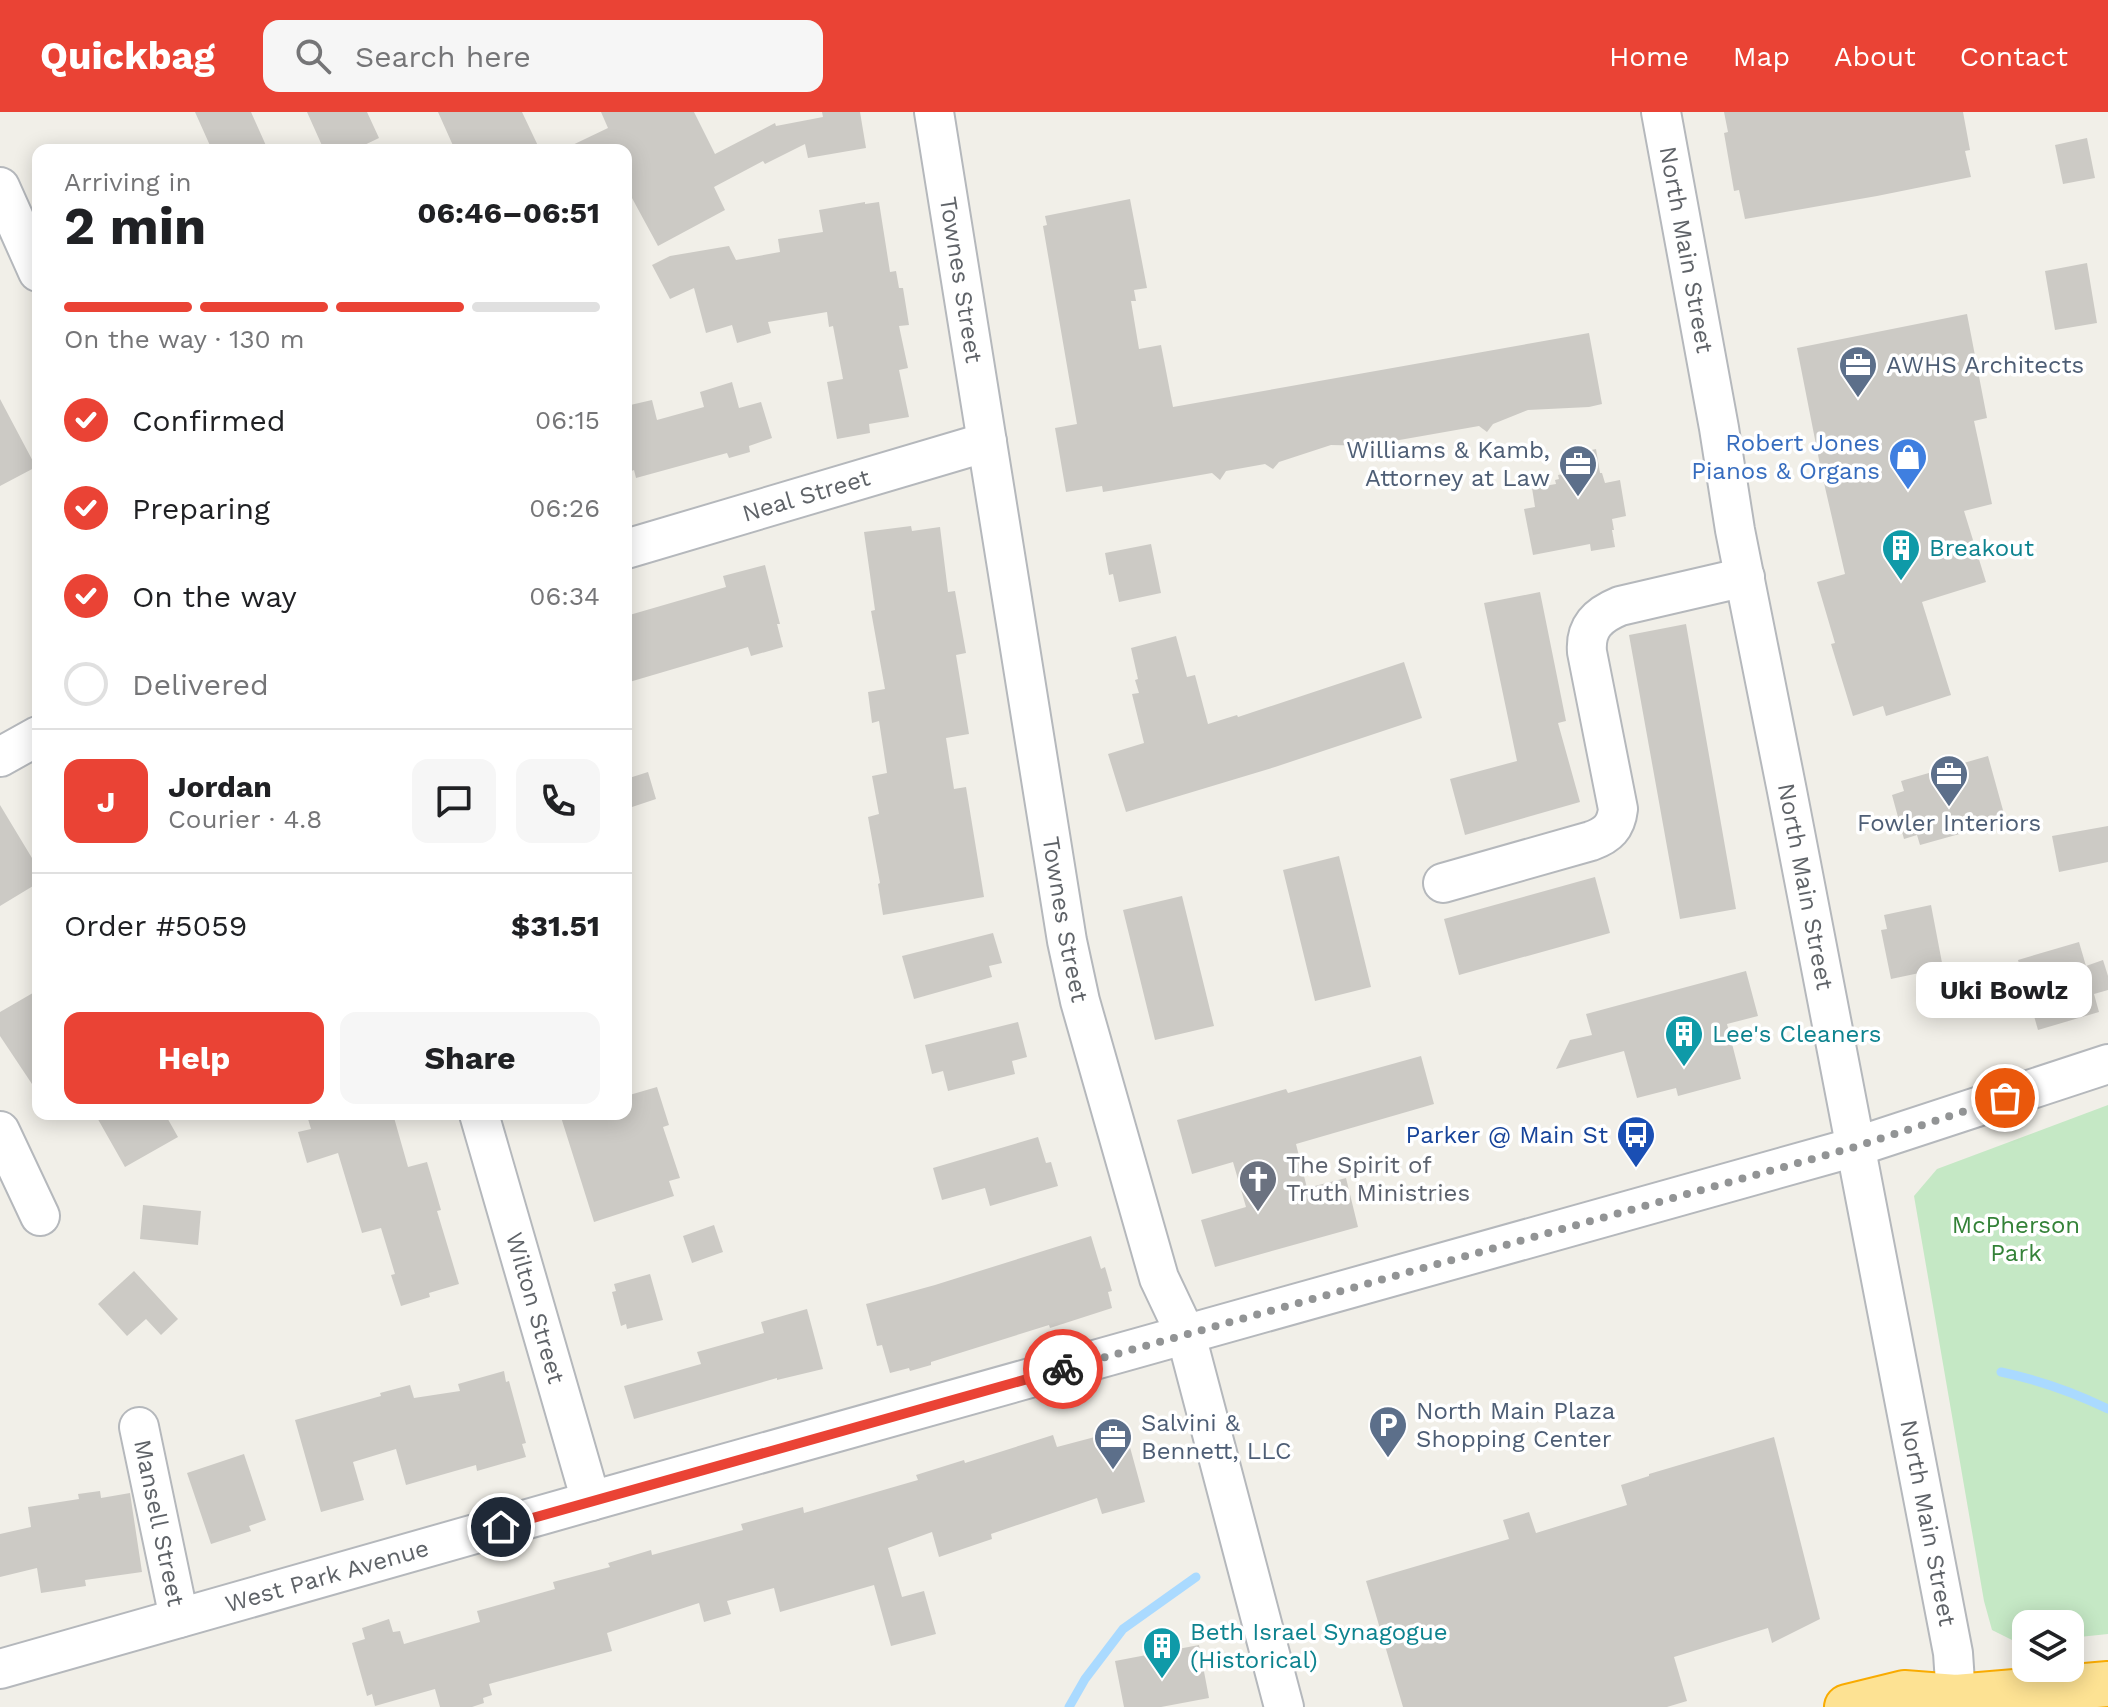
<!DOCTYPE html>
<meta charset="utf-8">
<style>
:root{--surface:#fff;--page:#f6f6f6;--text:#202124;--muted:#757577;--line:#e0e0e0;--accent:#ea4335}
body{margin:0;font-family:"Work Sans",sans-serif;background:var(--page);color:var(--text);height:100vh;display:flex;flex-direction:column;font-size:30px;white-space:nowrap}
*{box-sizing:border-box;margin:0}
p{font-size:26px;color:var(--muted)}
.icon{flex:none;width:44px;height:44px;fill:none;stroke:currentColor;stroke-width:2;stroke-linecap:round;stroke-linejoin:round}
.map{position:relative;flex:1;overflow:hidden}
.sheet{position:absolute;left:32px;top:32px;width:600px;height:976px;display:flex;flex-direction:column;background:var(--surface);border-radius:16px;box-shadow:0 4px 20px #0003}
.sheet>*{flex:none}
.controls{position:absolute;left:2012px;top:1498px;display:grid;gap:16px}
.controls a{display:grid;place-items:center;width:72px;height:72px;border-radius:16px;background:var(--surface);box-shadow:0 4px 20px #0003;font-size:40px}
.pin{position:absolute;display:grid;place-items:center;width:68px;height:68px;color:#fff;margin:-34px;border:4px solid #fff;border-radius:50%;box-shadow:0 2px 8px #0007}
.courier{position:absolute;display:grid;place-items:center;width:80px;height:80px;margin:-40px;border:6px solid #ea4335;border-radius:50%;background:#fff;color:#222;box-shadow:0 2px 10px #0007}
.bubble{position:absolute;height:56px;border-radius:16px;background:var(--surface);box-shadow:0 4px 20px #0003;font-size:26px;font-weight:700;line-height:56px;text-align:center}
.headline em{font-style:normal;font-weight:700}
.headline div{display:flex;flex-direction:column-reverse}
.headline{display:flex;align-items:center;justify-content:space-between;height:136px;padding:0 32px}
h1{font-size:52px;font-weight:700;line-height:60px}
.bar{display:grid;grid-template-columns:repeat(4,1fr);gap:12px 8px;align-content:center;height:96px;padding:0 32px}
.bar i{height:10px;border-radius:6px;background:var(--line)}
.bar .selected{background:var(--accent)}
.bar p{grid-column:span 4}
.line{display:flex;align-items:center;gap:20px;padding:0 32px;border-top:2px solid var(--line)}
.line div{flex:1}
.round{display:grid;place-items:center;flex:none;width:84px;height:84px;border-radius:16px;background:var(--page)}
ol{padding:0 32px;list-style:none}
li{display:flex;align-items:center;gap:24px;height:88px}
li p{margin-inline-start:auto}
li .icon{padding:8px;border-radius:50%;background:var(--accent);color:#fff;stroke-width:4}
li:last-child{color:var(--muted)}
li i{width:44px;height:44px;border:4px solid var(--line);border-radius:50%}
.action{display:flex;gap:16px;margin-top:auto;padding:16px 32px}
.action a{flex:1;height:92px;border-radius:16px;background:var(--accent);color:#fff;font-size:32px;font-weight:700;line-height:92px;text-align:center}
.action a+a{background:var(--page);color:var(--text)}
header{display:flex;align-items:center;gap:48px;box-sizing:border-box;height:112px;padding:0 40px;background:var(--accent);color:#fff}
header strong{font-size:38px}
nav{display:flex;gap:44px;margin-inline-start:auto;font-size:28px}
.search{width:560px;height:72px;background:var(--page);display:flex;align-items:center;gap:20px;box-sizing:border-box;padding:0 28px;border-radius:16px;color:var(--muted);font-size:30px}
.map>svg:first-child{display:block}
</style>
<header>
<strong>Quickbag</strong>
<div class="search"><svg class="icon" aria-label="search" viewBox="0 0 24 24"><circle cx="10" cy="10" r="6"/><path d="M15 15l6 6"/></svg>Search here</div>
<nav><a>Home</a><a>Map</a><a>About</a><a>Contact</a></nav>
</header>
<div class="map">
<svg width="2108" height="1595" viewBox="0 0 2108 1595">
<rect width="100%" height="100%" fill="#f1efe8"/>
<path fill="#c5e8c5" d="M2108,993v529l-38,4v-14h-44v19l-6,1 -28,-14 -8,-29 -70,-405 23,-27z"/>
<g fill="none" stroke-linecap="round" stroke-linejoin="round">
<path stroke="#aadaff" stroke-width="9" d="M2001,1260c38,8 72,20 107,37
M1069,1595l16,-28 38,-50 73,-52"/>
</g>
<path fill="#cccac5" d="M195,0h56l17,38h-56z
M307,0h60l12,26 -25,12h-30z
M438,0h84l18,38h-85z
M601,0h93l21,42 60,-31 1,3 47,-9 -1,-5h38l6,36 -58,10 -3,-14 -40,20 -2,-3 -49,26 11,23 -67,36 -32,-59v-37h-64l46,-22z
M1724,0h239l7,38 -5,1 6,26 -94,19 -132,23 -6,-29 -5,1 -10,-58 4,-1z
M2087,26l8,40 -32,6 -8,-39z
M1130,87l17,89 -13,2 2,11h-5l8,48 22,-4 12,62 416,-74 13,71 -13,3 -61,3 -35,14 -6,8 -8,-6 -91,16 4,15 -20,-11 -41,-1 -52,17 -6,7 -8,-5 -39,7 -6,9 -8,-7 -109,19 -1,-6 -36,6 -11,-64 22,-4 -34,-198 4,-1 -2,-9z
M865,90v2l14,-2 11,70 6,-1 3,17h4l6,37 -10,1 9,42 -9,2 10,47 -40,7 1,9 -33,6 -10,-57 16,-3 -10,-53 -4,1 -2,-15 -59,10 3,11 -34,10 -5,-18 -26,8 -12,-45 -24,11 -18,-34 18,-9 59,-10 7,14 44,-8 -2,-13 45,-7 -4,-22z
M2087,151l10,60 -42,7 -10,-59z
M1967,202l20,104 -13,3 18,83 -28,7 22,71 -64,20 29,93 -65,21 -3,-10 -30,10 -22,-72 4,-1 -18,-61 28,-8 -24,-104 -24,-122z
M732,270l7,26 22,-6 11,36 -23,8 1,6 -21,6 -2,-5 -91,25 -2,-8 -8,3v-67l26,-6 5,20 47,-13 -4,-15z
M0,287l36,68 -36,19z
M1596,337l4,24h2l3,10 15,-3 6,36 -14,3 2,11h-2l3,17 -24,4 -1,-7 -57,11 -9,-46 11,-2 -3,-19 24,-4 -1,-4 4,-1 -1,-4 14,-3 -3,-17z
M911,414l1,5 28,-4 8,65 7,-1 11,62 -10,2 13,79 -23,4 8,51 12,-2 18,110 -101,18 -5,-31 2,-1 -12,-66 11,-3 -7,-38 15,-3 -8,-52 -7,2 -4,-31 17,-3 -14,-78 4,-1 -11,-78z
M1151,432l10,49 -42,9 -6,-28 -4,1 -4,-22z
M765,453l15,59h-3l6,23 -32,9 -3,-9 -122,36v-67l100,-29 -3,-11z
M1540,480l26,129 -8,2 22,79 -115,33 -15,-56 67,-18 -33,-158z
M1686,512l50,285 -56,10 -51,-284z
M1176,524l11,41 8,-2 13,49 29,-9 1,2 166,-55 18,56 -147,49 -149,45 -18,-58 36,-11 -12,-49 7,-1 -4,-13 3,-1 -7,-31z
M1988,644l18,65 -86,24 -3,-10 -13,4 -12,-44 12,-4 -3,-10z
M648,660l8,27 -30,10v-30z
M0,693l38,63v15l-38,23z
M2108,714v36l-49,10 -7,-36z
M1339,744l32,131 -56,14 -32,-131z
M1595,765l15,56 -151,42 -15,-56z
M1182,784l32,130 -59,14 -32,-130z
M1931,793l12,63 -52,11 -10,-49 6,-1 -3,-14z
M993,821l9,30 -13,3 3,11 -78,22 -12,-43z
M2079,830l7,24 17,-6 5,16v14l-14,4 5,18 -61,18 -20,-70z
M1746,859l12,45 -31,8 14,55 -63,17 -2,-8 -39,10 -13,-47 -68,18 14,-29 22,-5 -6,-21z
M38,878v103l-38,-57v-24z
M1018,910l9,35 -15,4 3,13 -67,17 -5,-20 -11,3 -7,-29z
M1421,944l13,48 -138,40 11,44 39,-10 12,49 -143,40 -14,-47 45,-13 -13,-45 -41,12 -15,-54 109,-31 2,4z
M657,975l12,38 -6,2 17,51 -11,3 5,15 -80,26 -34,-108h66v-18z
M95,1002h70l13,23 -53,30z
M327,1002h66l15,53 19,-5 14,48 -4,1 22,73 -30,9 1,4 -29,9 -10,-31 4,-1 -14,-46 -19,5 -24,-80 -31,10 -9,-31 13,-3 -3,-10z
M1038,1025l8,26 5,-1 7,24 -68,20 -5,-18 -43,12 -9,-32z
M143,1093l58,6 -3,34 -58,-6z
M714,1113l9,27 -31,11 -9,-27z
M1091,1124l10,33 4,-2 7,24 -4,1 4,16 -62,20 -1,-3 -118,37v3l-21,6 -1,-3 -19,5 -8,-28 -5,1 -11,-42 69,-19z
M134,1159l44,48 -17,16 -15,-16 -19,17 -29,-32z
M650,1162l13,46 -36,9 -1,-5 -5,2 -9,-34 4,-1 -2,-7z
M807,1197l16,60 -46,11v-2l-143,41 -10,-33 77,-22 -4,-12 67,-19 -3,-11z
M504,1259l2,11 3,-1 17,62 -4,1 4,13 -49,14 -1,-6 -70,20 -10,-36 -43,13 11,38 -43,12 -26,-92 86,-24 -1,-3 30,-8 4,13 46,-7 -2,-7z
M1125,1317l20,73 -43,12 -5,-16 -106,36 1,5 -53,18 -7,-25 -44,16 14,49 22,-6 12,43 -45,12 -17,-61 -94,27 -6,-24 -47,13 4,13 -27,8 -5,-19 -92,30 5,18 -123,33 3,11 -9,3 1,5 -12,4h-32l-5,-18 -60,17 -3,-12 -5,2 -15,-53 13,-4 -3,-11 27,-9 4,13 7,-1 4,13 76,-22 -3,-11 78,-22 -2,-7 57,-15 -2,-4 43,-13 1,5 91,-25 -2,-6 62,-17 1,6 114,-33 -2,-5 48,-15 1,3 88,-28 4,12z
M1774,1325l46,182 -48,24 -4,-15 -94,29 13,44 -20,6h-264l-37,-126 143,-42 -6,-19 26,-8 7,21 91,-28 -6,-20 28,-9v-2z
M244,1342l22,66 -17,6 2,5 -40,13 -24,-71z
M100,1379l1,7 29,-5 12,79 -57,8 1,6 -45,7 -4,-25 -37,9v-43l31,-7 -3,-20 51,-8 -1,-5z
M1199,1533l10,53 -48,9h-37l-9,-46z"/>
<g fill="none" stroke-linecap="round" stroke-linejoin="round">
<defs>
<g id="minor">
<path id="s1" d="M934,0l133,829 13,60 79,277 27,57 98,372"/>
<path id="s2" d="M1661,0l58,316 16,102 52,261 166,862 3,44 2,10"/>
<path d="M0,75l38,85"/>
<path id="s3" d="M626,437l361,-107"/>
<path d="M0,645l38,-21"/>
<path d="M1443,771l148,-42c17,-6 25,-14 27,-32l-31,-157c-2,-25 11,-37 33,-46l125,-29"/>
<path id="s4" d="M479,1002l112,387"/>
<path d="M0,1019l40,85"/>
<path id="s5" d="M139,1315l40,191"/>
<path id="s6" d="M0,1557l591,-168 1264,-354 253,-83"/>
</g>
<path id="highway" d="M1847,1595l57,-14 52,4 152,-13"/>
</defs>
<use href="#minor" stroke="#b5b8bc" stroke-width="42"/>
<use href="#highway" stroke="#f9ab00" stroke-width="48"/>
<use href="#minor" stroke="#fff" stroke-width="38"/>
<use href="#highway" stroke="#fde293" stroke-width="44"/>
</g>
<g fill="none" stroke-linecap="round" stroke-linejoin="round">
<path stroke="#929495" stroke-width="8" stroke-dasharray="0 14.4" d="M1063,1257l792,-222 150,-49"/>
<path stroke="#ea4335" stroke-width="10" d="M501,1415l562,-158"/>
</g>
<defs>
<symbol id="office-pin" viewBox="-11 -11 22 30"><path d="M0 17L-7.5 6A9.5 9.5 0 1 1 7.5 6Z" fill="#5c6f8a" stroke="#fff"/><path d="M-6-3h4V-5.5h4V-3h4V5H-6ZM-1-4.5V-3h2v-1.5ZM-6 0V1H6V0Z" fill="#fff"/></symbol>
<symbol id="shop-pin" viewBox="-11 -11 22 30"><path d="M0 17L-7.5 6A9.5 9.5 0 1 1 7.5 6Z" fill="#3f7fe0" stroke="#fff"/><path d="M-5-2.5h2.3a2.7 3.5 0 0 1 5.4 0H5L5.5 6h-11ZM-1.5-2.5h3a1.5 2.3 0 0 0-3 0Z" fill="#fff"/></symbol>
<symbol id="building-pin" viewBox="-11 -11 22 30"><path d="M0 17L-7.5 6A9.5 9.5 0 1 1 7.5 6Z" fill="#0f9aa8" stroke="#fff"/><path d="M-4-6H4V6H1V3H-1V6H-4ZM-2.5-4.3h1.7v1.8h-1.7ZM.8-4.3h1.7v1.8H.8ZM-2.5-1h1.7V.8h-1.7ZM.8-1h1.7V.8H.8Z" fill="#fff"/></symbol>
<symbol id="bus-pin" viewBox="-11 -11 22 30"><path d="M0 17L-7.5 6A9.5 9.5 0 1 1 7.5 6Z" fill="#1a4fb4" stroke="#fff"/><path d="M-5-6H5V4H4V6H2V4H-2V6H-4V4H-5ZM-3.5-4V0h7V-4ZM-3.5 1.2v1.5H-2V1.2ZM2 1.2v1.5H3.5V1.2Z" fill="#fff"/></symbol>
<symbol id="church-pin" viewBox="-11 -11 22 30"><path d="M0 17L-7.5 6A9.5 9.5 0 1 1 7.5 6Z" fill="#6b7280" stroke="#fff"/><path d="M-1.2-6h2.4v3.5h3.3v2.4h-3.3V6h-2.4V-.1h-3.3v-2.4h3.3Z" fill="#fff"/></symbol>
<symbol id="parking-pin" viewBox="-11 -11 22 30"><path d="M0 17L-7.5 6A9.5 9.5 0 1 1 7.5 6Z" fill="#5c6f8a" stroke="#fff"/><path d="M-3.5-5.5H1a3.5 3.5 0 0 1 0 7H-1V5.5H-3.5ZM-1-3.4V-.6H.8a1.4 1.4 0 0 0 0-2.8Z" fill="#fff"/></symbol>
</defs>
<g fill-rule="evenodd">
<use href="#office-pin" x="1836" y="231" width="44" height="60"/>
<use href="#shop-pin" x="1886" y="323" width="44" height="60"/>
<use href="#office-pin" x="1556" y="330" width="44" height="60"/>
<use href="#building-pin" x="1879" y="414" width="44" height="60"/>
<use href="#office-pin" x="1927" y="640" width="44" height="60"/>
<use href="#building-pin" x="1662" y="900" width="44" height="60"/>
<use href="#bus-pin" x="1614" y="1001" width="44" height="60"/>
<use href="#church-pin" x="1236" y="1045" width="44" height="60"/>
<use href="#parking-pin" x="1366" y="1291" width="44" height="60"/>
<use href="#office-pin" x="1091" y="1303" width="44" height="60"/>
<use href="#building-pin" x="1140" y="1512" width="44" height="60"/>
</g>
<g text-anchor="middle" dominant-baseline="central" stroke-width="7" stroke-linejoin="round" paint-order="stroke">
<g font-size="24" fill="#5f6368" stroke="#fff">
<text stroke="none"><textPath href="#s2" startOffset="140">North Main Street</textPath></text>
<text stroke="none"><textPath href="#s1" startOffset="170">Townes Street</textPath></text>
<text stroke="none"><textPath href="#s3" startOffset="188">Neal Street</textPath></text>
<text stroke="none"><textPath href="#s2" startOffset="788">North Main Street</textPath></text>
<text stroke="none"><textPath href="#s1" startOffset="818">Townes Street</textPath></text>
<text stroke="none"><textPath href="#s4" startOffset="202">Wilton Street</textPath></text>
<text stroke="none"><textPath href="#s2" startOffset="1436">North Main Street</textPath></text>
<text stroke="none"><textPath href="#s5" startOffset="98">Mansell Street</textPath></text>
<text stroke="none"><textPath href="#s6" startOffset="340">West Park Avenue</textPath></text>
</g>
<g font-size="24" fill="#4e5e75" stroke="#fff" text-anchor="start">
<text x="1886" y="253">AWHS Architects</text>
<text x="1550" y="338" text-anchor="end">Williams &amp; Kamb,<tspan x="1550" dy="28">Attorney at Law</tspan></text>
<text x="1949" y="711" text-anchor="middle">Fowler Interiors</text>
<text x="1416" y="1299">North Main Plaza<tspan x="1416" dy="28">Shopping Center</tspan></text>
<text x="1141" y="1311">Salvini &amp;<tspan x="1141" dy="28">Bennett, LLC</tspan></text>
</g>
<g font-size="24" fill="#366cbe" stroke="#fff" text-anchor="end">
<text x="1880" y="331">Robert Jones<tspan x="1880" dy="28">Pianos &amp; Organs</tspan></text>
</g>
<g font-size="24" fill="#0d838f" stroke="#fff" text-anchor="start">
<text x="1929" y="436">Breakout</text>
<text x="1712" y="922">Lee's Cleaners</text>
<text x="1190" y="1520">Beth Israel Synagogue<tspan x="1190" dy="28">(Historical)</tspan></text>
</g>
<g font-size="24" fill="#164399" stroke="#fff" text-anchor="end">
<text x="1608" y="1023">Parker @ Main St</text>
</g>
<g font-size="24" fill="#5b616d" stroke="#fff" text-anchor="start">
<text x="1286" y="1053">The Spirit of<tspan x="1286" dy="28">Truth Ministries</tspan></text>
</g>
<g font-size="24" fill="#348238" stroke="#fff">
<text x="2016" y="1113">McPherson<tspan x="2016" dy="28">Park</tspan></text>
</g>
</g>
</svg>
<div class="controls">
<a><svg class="icon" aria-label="layers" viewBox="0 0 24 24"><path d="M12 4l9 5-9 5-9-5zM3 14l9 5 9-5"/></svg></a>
</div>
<div class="pin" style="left:2005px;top:986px;background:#ea580c"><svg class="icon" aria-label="bag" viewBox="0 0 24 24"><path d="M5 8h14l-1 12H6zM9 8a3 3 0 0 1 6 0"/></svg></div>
<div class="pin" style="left:501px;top:1415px;background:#1f2937"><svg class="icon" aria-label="home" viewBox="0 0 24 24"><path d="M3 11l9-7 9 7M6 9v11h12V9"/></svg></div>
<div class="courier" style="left:1063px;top:1257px"><svg class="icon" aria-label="bike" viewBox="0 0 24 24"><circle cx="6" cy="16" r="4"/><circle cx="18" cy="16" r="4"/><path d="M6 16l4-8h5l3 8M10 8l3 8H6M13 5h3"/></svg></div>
<div class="bubble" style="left:1916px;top:850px;width:176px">Uki Bowlz</div>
<section class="sheet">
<div class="headline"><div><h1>2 min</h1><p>Arriving in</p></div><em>06:46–06:51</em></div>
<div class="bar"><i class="selected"></i><i class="selected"></i><i class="selected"></i><i></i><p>On the way · 130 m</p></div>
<ol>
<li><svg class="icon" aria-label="check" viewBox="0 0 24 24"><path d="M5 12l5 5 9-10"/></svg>Confirmed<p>06:15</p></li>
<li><svg class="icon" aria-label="check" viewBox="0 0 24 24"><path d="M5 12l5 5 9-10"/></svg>Preparing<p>06:26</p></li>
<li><svg class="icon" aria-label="check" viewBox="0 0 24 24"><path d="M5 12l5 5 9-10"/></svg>On the way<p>06:34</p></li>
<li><i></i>Delivered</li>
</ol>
<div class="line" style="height:144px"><b class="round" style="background:var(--accent);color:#fff">J</b><div><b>Jordan</b><p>Courier · 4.8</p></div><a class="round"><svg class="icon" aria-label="chat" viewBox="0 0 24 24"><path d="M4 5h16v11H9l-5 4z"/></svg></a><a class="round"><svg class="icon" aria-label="phone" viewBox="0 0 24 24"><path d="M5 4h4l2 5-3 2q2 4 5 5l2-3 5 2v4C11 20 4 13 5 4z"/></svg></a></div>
<div class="line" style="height:104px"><div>Order #5059</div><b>$31.51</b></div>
<div class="action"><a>Help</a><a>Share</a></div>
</section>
</div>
